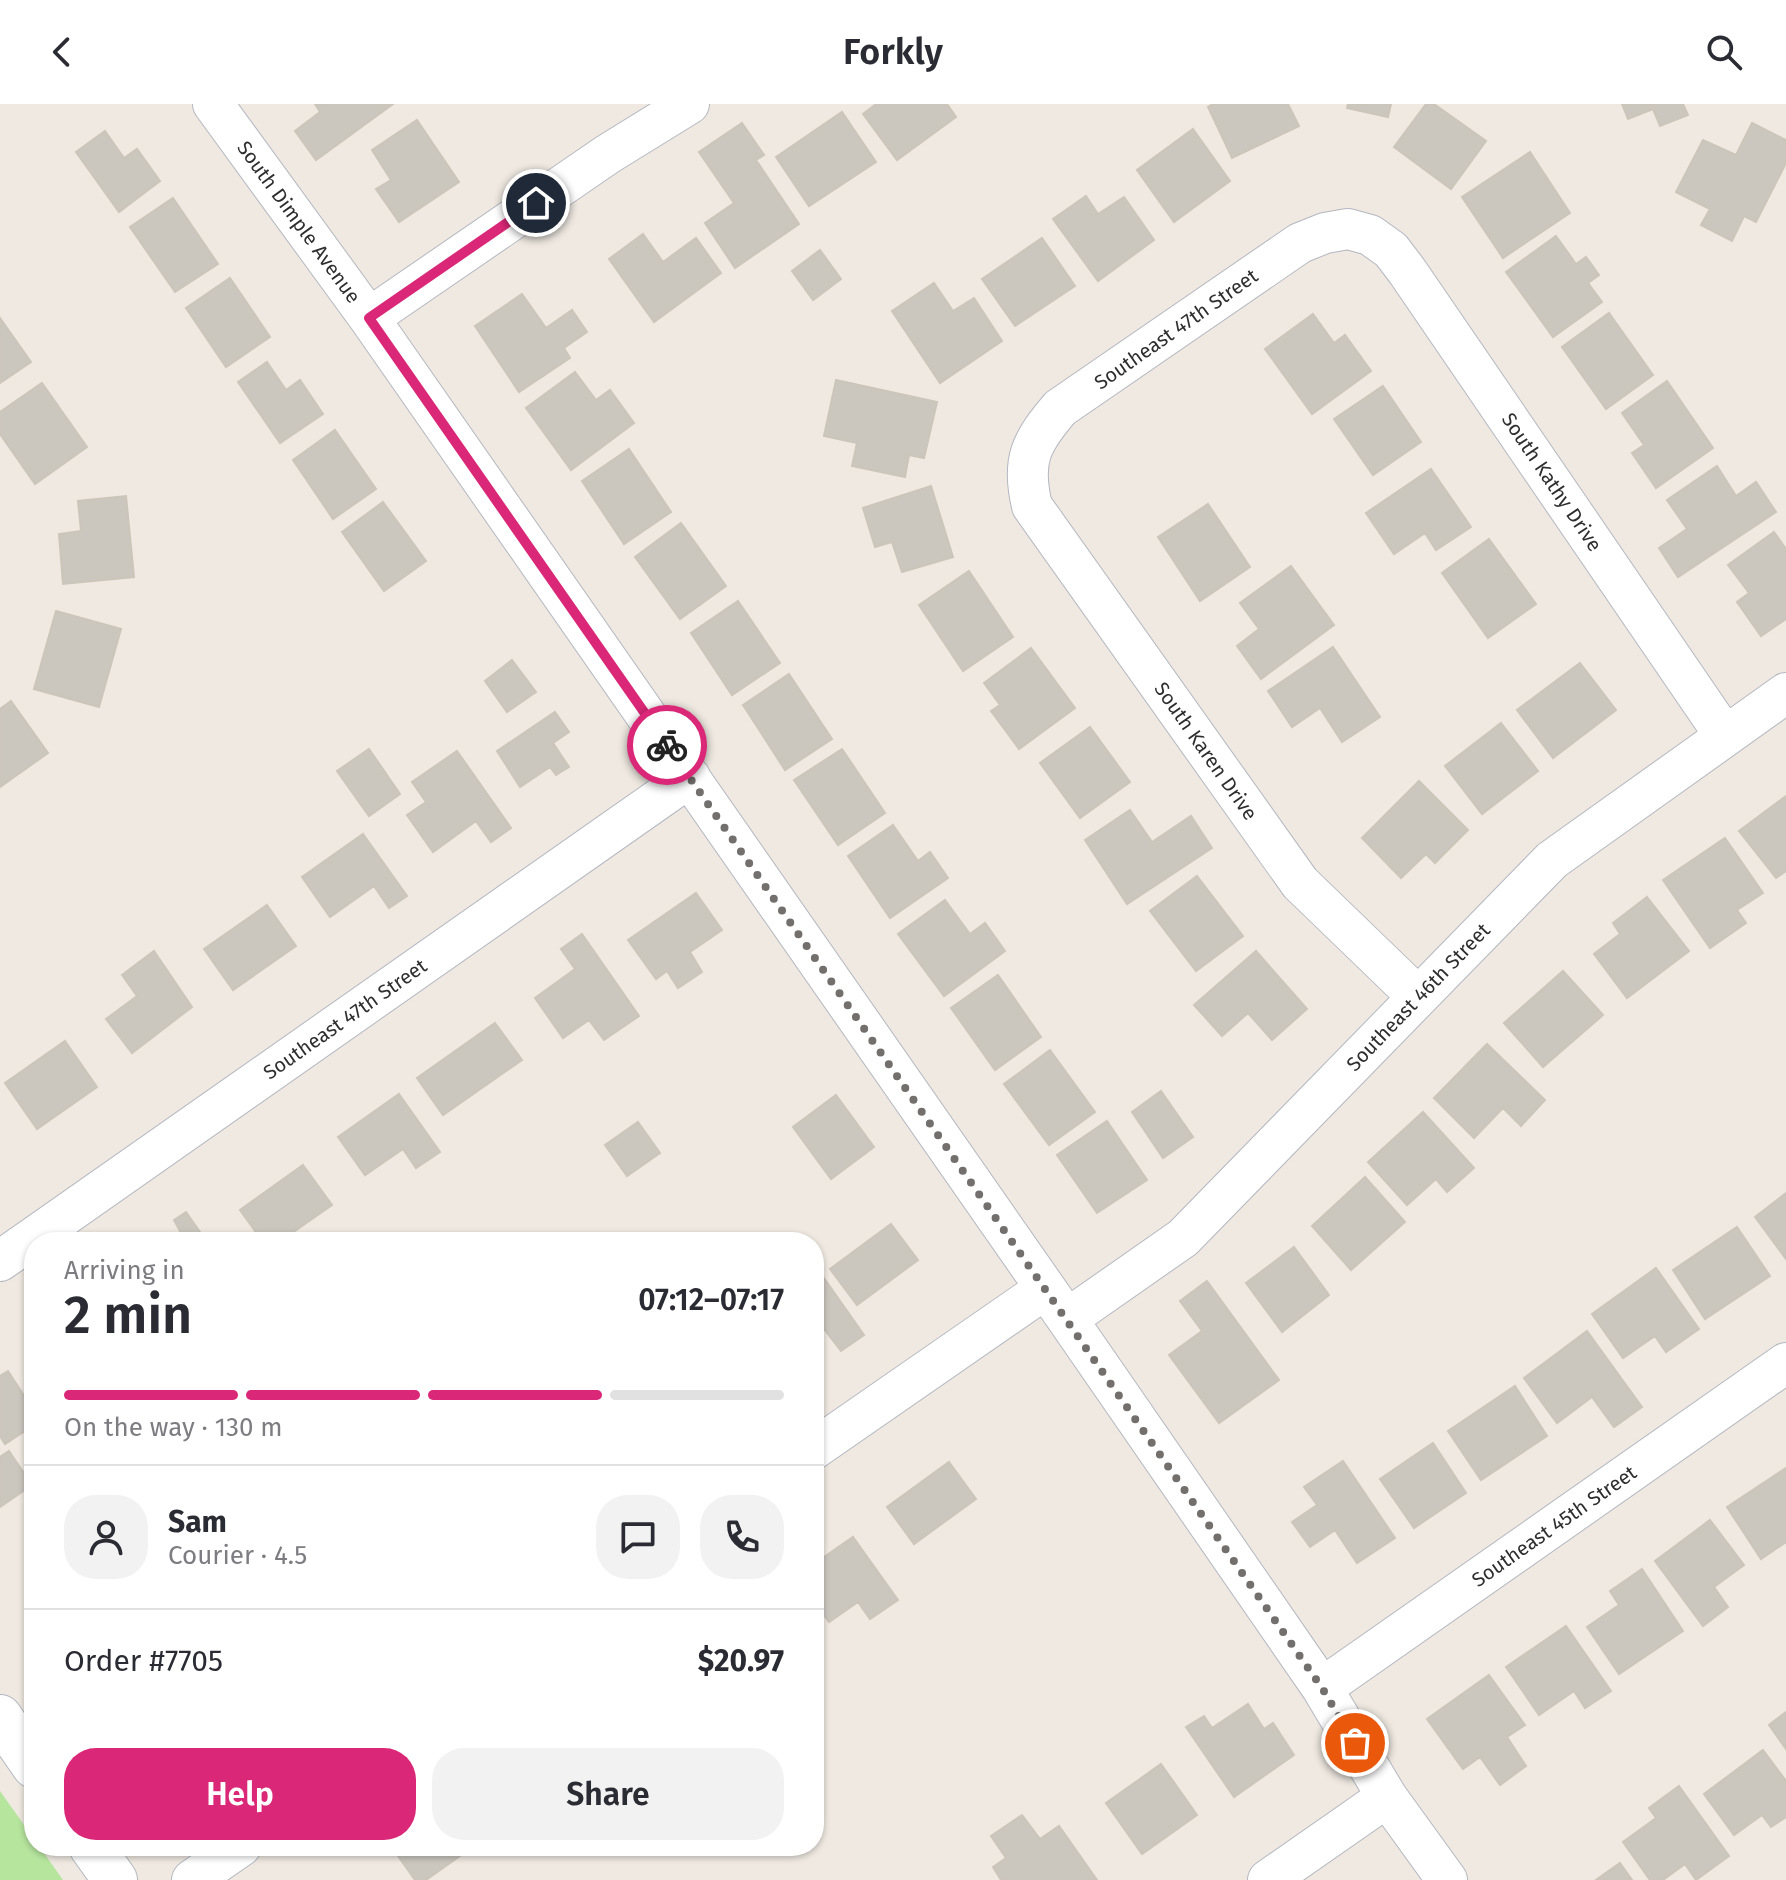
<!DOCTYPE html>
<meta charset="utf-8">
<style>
:root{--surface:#fff;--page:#f2f2f3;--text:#2b2b33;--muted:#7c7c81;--line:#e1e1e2;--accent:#db2777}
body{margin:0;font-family:"Fira Sans",sans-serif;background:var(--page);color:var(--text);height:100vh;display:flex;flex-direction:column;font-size:30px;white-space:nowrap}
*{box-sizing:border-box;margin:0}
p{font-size:26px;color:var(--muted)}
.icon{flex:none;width:44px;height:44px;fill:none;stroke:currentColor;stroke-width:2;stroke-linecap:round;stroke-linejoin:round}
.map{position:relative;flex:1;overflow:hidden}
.panel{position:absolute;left:24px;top:1128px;width:800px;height:624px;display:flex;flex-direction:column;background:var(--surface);border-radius:32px;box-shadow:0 2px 6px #0004}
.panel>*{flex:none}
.pin{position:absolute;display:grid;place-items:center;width:68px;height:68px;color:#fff;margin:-34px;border:4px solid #fff;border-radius:50%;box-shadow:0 2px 8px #0007}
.courier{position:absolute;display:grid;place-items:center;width:80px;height:80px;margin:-40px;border:6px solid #db2777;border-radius:50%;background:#fff;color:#222;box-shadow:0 2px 10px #0007}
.headline em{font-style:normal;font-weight:600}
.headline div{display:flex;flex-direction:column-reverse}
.headline{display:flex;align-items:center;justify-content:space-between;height:136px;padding:0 40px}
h1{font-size:52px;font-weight:600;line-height:60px}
.bar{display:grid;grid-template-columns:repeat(4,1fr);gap:12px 8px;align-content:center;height:96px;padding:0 40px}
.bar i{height:10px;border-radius:6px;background:var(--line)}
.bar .current{background:var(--accent)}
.bar p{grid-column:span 4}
.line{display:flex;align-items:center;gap:20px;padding:0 40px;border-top:2px solid var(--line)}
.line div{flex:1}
.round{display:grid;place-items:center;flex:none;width:84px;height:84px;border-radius:32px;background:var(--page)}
.cta{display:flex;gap:16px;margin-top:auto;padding:16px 40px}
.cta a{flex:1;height:92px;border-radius:32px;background:var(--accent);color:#fff;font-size:32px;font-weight:600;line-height:92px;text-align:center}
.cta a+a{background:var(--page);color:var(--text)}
header{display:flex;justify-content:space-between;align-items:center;height:104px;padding:0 40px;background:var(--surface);font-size:36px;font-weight:600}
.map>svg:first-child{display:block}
</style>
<header><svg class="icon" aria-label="back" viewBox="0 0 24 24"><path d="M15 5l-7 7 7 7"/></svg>Forkly<svg class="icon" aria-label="search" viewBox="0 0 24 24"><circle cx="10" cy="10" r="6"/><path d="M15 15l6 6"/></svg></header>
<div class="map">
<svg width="1786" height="1776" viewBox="0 0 1786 1776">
<rect width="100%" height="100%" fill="#efe9e1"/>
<path fill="#b6e59e" d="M0,1687l34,48v7h5l24,34h-63z"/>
<path fill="#cbc7bf" stroke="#cbc5ba" stroke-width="2" d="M315,0h78l-77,56 -21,-29 25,-19z
M876,0h71l9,13 -59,43 -34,-46z
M1213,0h75l11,22 -67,32 -24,-51z
M1348,0h43l-3,13 -41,-9z
M1426,0h8l52,37 -35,48 -57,-42z
M1622,0h61l5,11 -28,11 -7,-17 -25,10z
M842,8l34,50 -67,44 -33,-49z
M417,16l42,62 -60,40 -23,-33 15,-9 -19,-30z
M742,19l22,32 -8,5 43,64 -64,44 -30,-45 29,-20 -35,-51z
M1752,19l34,17v23l-30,59 -12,-6 -12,25 -31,-16 9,-16 -34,-17 27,-52 33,15z
M1193,25l37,52 -56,41 -37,-52z
M105,27l19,27 13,-9 23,32 -41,31 -43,-60z
M1530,48l40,61 -67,45 -41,-61z
M1086,92l12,18 26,-17 30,43 -56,41 -45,-62z
M173,94l45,66 -43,28 -45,-65z
M643,130l20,28 33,-24 25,35 -67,49 -45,-63z
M1556,132l20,28 10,-7 13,18 -11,8 14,19 -49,35 -47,-65z
M1042,134l33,48 -60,40 -33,-47z
M820,146l21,29 -28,21 -21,-29z
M230,174l40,59 -44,30 -40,-59z
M934,179l19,28 21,-13 28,43 -62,42 -48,-72z
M522,190l24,34 26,-18 15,22 -23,16 6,10 -51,34 -44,-66z
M1609,209l44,62 -47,34 -44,-62z
M1313,210l21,29 11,-8 26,36 -59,43 -47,-65z
M0,214l31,44 -31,21z
M267,258l19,28 14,-10 23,34 -43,29 -42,-61z
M575,268l21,28 14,-10 24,33 -63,47 -45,-62z
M836,276l101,22 -13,56 -15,-3 -4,22 -53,-11 5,-23 -33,-7z
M1667,277l46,67 -57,40 -24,-35 12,-8 -22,-32z
M42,279l45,64 -52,37 -35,-50v-22z
M1383,282l38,56 -48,33 -39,-56z
M335,326l41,59 -43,30 -40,-59z
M629,345l42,63 -47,32 -42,-63z
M1717,362l19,30 20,-14 20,30 -98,65 -19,-29 28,-19 -20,-29z
M1431,365l40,58 -35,23 -11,-17 -31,21 -28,-41z
M931,382l22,71 -51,15 -10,-30 -17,5 -12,-39z
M126,392l8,81 -71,7 -4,-50 22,-3 -3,-30z
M383,398l43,59 -42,30 -42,-59z
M1208,400l42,63 -50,34 -42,-64z
M681,419l45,63 -46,33 -45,-62z
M1774,428l12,17v70l-25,17 -24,-34 12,-9 -21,-28z
M1489,435l47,65 -48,34 -46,-65z
M1291,462l43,59 -73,54 -24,-33 22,-17 -19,-26z
M969,467l44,66 -50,34 -44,-66z
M738,497l42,62 -48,32 -41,-62z
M56,507l65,18 -22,78 -65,-18z
M1333,543l47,70 -38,25 -22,-34 -28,19 -24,-36z
M1031,544l44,60 -56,41 -28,-38 9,-6 -16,-22z
M512,556l24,32 -29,20 -22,-31z
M1580,559l36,47 -63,48 -36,-48z
M789,570l43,65 -47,31 -42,-65z
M11,597l37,52 -48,34v-78z
M555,608l14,20 -16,11 16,24 -13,8 -6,-8 -30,20 -23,-36z
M1501,619l37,48 -56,43 -37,-48z
M1090,623l40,55 -50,36 -40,-55z
M369,645l31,45 -31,22 -32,-45z
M842,645l43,64 -47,32 -44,-65z
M457,647l54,77 -20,14 -15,-21 -43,31 -26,-37 19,-13 -14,-20z
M1419,677l49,49 -33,33 -9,-9 -25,24 -39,-40z
M1786,692v75l-10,7 -37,-47z
M1130,706l22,32 39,-26 21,32 -85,56 -42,-64z
M893,721l25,36 12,-9 18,26 -58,40 -42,-62z
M363,730l44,62 -18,12 -15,-22 -44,31 -28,-40z
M1725,734l38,55 -26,17 9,13 -36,25 -47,-68z
M1197,772l46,60 -47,35 -46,-60z
M696,789l26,37 -32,22 12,20 -24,16 -11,-17 -11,8 -28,-39z
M1647,793l42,54 -62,47 -33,-44 26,-20 -7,-11z
M945,796l25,34 15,-11 20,28 -61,45 -46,-62z
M267,801l29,41 -63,44 -29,-41z
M582,830l57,82 -35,24 -15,-20 -26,18 -28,-40 40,-29 -14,-20z
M154,847l38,56 -60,46 -26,-34 31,-23 -15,-21z
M1256,847l51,58 -35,31 -24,-27 -26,23 -28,-31z
M1563,867l40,44 -60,52 -39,-44z
M998,871l43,62 -46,33 -44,-62z
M495,919l27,37 -79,55 -26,-37z
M65,937l32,46 -60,42 -32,-46z
M1487,940l58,56 -24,26 -18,-18 -29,30 -40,-40z
M1050,946l45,62 -46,33 -45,-61z
M1161,987l32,46 -30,21 -31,-46z
M399,990l41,58 -24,16 -13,-19 -38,26 -27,-38z
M836,991l38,52 -43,32 -38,-52z
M1423,1008l51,56 -27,24 -11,-13 -29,26 -39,-43z
M1107,1017l40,59 -50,33 -40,-58z
M638,1018l22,31 -33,23 -22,-31z
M303,1061l29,40 -53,37h-16l-23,-32z
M1365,1073l40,45 -54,48 -39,-44z
M1786,1089v66l-31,-42z
M186,1108l21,30h-21l-12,-22z
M891,1120l27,36 -61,45 -27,-36z
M1737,1123l33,49 -65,43 -32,-49z
M1294,1143l35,48 -47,37 -36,-49z
M814,1160l50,71 -23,16 -27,-35z
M1656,1164l43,61 -33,23 -11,-16 -32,22 -31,-44z
M1207,1177l72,99 -60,43 -50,-68 33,-24 -22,-30z
M1587,1227l55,76 -28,20 -22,-30 -35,26 -33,-45z
M8,1267l26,40v14l-29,19 -5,-8v-60z
M1515,1282l32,50 -66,44 -33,-49z
M1433,1339l33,50 -52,35 -34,-49z
M9,1347l23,34 -32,22v-50z
M1343,1357l52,77 -38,25 -22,-33 -25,17 -18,-25 25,-17 -13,-18z
M949,1358l27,37 -62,45 -27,-37z
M1786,1364v74l-25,17 -34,-52z
M1710,1416l34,45 -30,22 14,20 -25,19 -48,-65z
M853,1433l45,63 -28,19 -12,-17 -29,20 -15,-21v-37z
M1642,1465l41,62 -64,43 -32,-47 32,-22 -9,-14z
M1566,1522l45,65 -26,17 -11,-17 -35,24 -33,-48z
M1489,1571l36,50 -18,12 19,29 -26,19 -20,-28 -17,12 -36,-50z
M1248,1600l16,25 9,-6 21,32 -60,42 -48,-70 18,-11 8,12z
M1786,1608v37l-17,-24z
M1763,1646l23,31v36l-15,10 -9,-12 -28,20 -30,-41z
M1161,1660l36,51 -55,39 -36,-51z
M1679,1682l50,70 -33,24 -11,-16 -22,16h-13l-27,-38 33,-24 -7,-10z
M1022,1711l18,24 19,-13 38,54h-96l-8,-13 13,-9 -15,-22z
M391,1742h83l-48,34h-11z
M1620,1759l12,17h-36z"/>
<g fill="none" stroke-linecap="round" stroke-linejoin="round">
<defs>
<path id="minor" d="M213,0l156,214 698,1001 255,369 65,109 60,83
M369,214l239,-164 81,-50
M1417,892l-117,-113 -268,-377c-11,-46 -1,-64 28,-98l240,-165 25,-10 23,-4 22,6 21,15 16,21 318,465
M0,1157l690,-484
M1067,1215l116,-81 369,-378 234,-167
M814,1345l231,-160
M1322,1584l464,-325
M192,1776l49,-34
M1268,1776l119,-83"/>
<path id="secondary" d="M0,1613l34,49
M91,1742l24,34"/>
</defs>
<use href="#minor" stroke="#b4b7c1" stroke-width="42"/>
<use href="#secondary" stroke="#b4b7c1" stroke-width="46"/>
<use href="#minor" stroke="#fff" stroke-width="40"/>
<use href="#secondary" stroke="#fff" stroke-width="44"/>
</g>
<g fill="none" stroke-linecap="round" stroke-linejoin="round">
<path stroke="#726f6d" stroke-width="8" stroke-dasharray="0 14.4" d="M667,641l655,943 33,55"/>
<path stroke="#db2777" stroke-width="10" d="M536,99l-167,115 298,427"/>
</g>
<g text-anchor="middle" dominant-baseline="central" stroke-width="6" stroke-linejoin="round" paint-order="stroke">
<g font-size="20" fill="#2e2e2e" stroke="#fff">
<text transform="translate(299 118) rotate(54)">South Dimple Avenue</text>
<text transform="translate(1176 225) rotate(-35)">Southeast 47th Street</text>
<text transform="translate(1552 378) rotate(56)">South Kathy Drive</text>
<text transform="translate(1206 647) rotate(55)">South Karen Drive</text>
<text transform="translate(1418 893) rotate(-46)">Southeast 46th Street</text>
<text transform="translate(345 915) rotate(-35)">Southeast 47th Street</text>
<text transform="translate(1554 1422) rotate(-35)">Southeast 45th Street</text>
</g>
</g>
</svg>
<div class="pin" style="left:1355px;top:1639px;background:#ea580c"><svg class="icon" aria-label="bag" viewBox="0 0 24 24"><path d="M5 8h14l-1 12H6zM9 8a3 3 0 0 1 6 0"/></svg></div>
<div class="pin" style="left:536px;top:99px;background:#1f2937"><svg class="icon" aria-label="home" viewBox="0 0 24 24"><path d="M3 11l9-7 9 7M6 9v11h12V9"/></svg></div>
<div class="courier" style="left:667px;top:641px"><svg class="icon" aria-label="bike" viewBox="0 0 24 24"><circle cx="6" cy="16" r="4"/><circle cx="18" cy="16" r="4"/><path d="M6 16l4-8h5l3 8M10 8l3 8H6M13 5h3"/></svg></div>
<section class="panel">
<div class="headline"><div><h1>2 min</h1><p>Arriving in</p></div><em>07:12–07:17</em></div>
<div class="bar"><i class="current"></i><i class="current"></i><i class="current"></i><i></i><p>On the way · 130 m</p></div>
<div class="line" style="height:144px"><a class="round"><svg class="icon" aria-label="person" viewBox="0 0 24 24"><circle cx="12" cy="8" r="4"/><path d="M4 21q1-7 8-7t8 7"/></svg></a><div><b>Sam</b><p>Courier · 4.5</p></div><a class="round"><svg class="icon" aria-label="chat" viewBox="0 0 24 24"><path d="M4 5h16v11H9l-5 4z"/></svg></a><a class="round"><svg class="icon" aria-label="phone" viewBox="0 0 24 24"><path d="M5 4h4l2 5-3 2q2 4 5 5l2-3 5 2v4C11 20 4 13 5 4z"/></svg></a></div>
<div class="line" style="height:104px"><div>Order #7705</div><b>$20.97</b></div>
<div class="cta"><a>Help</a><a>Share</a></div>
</section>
</div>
